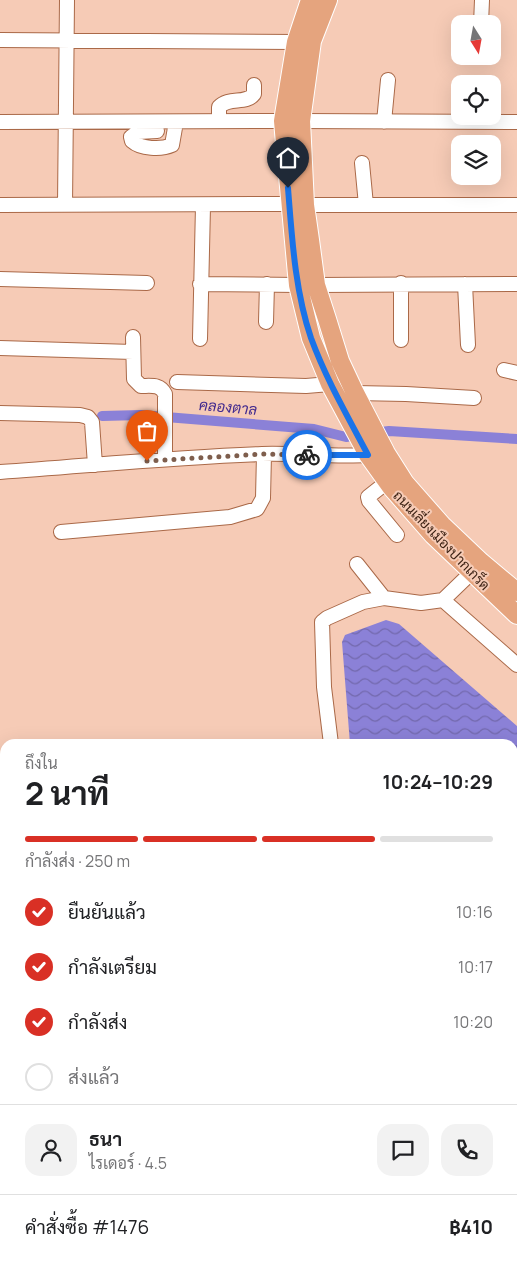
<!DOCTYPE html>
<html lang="th">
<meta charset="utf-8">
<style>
:root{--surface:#fff;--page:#f2f2f2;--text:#202124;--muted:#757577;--line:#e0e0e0;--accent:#d93025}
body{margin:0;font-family:Manrope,Sarabun,sans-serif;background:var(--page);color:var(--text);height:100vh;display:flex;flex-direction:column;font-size:19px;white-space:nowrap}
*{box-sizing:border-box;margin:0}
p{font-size:16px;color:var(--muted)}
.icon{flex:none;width:28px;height:28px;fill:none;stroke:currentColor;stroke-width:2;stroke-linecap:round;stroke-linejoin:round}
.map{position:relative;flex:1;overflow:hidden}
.drawer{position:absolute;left:0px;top:739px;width:518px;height:531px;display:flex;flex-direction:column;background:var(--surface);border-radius:15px 15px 0 0;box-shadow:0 5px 20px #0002}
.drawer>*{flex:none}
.needle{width:32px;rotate:169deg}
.buttons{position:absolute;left:451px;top:15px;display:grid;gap:10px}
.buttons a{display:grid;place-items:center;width:50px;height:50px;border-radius:10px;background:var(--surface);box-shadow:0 5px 20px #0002;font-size:25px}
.pin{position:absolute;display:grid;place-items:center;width:42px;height:42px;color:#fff;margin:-51px -21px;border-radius:50% 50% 50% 0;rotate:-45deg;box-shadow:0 0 5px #0007}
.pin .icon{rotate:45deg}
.courier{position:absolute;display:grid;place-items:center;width:50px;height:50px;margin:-25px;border:4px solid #1a73e8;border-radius:50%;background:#fff;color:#222;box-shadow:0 1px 6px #0007}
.head em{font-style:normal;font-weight:700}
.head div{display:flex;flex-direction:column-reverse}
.head{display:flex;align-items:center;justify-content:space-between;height:85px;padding:0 25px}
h1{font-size:32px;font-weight:700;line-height:38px}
.bar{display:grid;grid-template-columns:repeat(4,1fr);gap:8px 5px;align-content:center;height:60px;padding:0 25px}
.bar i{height:6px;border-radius:4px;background:var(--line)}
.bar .active{background:var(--accent)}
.bar p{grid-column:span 4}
.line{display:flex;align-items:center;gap:12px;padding:0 25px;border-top:1px solid var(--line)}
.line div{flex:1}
.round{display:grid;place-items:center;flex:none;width:52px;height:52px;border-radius:15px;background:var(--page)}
ol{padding:0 25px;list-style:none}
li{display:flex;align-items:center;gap:15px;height:55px}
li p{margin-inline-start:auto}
li .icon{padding:5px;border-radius:50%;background:var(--accent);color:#fff;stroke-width:4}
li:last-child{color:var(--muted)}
li i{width:28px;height:28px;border:2px solid var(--line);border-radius:50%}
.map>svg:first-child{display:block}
</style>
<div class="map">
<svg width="517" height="1269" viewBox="0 0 517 1269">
<defs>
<pattern id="water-waves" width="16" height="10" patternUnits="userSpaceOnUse" patternTransform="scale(1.25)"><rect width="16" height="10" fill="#8b81d7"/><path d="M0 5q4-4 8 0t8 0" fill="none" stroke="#7369ad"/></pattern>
</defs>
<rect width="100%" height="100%" fill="#f6cbb6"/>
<path fill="url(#water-waves)" d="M386,620l13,4 118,102v40l-4,1 -1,-23h-162l-8,-102 3,-7z"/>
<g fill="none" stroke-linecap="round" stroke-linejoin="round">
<path stroke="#8b81d7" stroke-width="10" d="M102,416l39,-1 173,14 32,8 6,-1
M381,432l8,-1 128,8"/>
<path stroke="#8b81d7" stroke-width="16" d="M0,1062l5,8
M129,1265l2,4"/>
<defs>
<path id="minor" d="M481,24l1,-24
M0,40l296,2
M219,121v-14c10,-11 27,-2 35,-13v-9
M301,121l216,1
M0,122l283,-1
M384,122l4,-42
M157,131l-19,1 -7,5 1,4c9,8 29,9 40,4l4,-23
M362,163l4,42
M0,205l290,-1
M65,205l2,-205
M305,205h212
M0,279l147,4
M401,283v57
M200,284l98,1
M465,284l3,61
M316,285l201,-1
M266,322l1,-38
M133,337l1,42 7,7c11,0 19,-2 24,8v65
M200,339l3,-133
M0,348l133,4
M504,370l13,3
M177,382l129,4 24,-2
M355,393l51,1 68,4
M0,413l80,2 8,2 4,5 3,43
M0,472c87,-6 174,-15 262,-18 35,-1 70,3 106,1
M387,482l-19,15 1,4 28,34
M61,532l169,-15 27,-8 6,-11 1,-44
M357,564l27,34
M443,600l74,65
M331,744l-7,-57 -2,-65 5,-4 36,-16 21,-4 37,5 22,-3 28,-27
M512,783l5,-1
M512,829l5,-1
M512,892h5
M0,1036l5,7
M512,1186l5,-3
M229,1265l2,4
M292,1265l1,4
M81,1269l7,-4
M313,1269l8,-4"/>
<path id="major" d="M310,0l-14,42 -13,79 15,164 13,53 19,46 38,71 23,32 42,48 84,80
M328,0l-16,41 -11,80 4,84 5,35 6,45 11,34 13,42 15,32 31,60 19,30 37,42 39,37 36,30"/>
</defs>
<use href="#minor" stroke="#aa6948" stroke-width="16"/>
<use href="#major" stroke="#fff" stroke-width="20"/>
<use href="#minor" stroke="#fff" stroke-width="14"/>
<use href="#major" stroke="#e5a47e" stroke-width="18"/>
</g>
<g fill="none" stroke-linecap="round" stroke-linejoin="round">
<path stroke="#7e5e4d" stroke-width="5" stroke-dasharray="0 9" d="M147,461l117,-7 43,1"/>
<path stroke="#1a73e8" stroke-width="6" d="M288,188c4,50 7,103 23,150 15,41 37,79 57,117h-61"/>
</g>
<g text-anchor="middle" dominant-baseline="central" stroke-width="4" stroke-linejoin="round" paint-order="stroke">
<g font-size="14" fill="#3e2315" stroke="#f6cbb6">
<text transform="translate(442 540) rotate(46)">ถนนเลี่ยงเมืองปากเกร็ด</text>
</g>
<g font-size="15" font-style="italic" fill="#432b8f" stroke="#f6cbb6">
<text transform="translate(228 407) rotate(5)">คลองตาล</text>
</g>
</g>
</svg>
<div class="buttons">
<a><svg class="needle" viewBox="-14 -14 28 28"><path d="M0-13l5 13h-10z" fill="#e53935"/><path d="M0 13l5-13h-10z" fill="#757577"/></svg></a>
<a><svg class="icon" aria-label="locate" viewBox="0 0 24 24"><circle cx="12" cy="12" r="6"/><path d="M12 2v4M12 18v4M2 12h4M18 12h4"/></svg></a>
<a><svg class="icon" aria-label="layers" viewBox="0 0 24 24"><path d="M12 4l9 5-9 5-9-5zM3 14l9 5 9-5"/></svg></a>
</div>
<div class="pin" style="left:147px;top:461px;background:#ea580c"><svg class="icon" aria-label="bag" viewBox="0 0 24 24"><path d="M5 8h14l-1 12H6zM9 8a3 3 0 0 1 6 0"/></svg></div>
<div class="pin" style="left:288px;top:188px;background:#1f2937"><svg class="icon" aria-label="home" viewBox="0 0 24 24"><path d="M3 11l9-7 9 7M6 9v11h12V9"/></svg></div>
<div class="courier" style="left:307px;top:455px"><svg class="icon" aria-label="bike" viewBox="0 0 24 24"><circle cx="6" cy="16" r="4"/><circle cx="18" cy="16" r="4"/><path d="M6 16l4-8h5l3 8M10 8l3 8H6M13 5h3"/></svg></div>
<section class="drawer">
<div class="head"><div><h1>2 นาที</h1><p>ถึงใน</p></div><em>10:24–10:29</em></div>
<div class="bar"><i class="active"></i><i class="active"></i><i class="active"></i><i></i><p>กำลังส่ง · 250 m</p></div>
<ol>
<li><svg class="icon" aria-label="check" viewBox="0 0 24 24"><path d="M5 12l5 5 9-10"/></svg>ยืนยันแล้ว<p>10:16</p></li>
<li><svg class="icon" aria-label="check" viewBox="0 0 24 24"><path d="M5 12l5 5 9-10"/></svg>กำลังเตรียม<p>10:17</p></li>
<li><svg class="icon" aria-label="check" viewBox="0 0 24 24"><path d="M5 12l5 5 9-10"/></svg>กำลังส่ง<p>10:20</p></li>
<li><i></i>ส่งแล้ว</li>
</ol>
<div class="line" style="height:90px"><a class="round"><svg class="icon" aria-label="person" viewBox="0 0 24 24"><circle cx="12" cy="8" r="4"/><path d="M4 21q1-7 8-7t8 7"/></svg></a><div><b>ธนา</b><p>ไรเดอร์ · 4.5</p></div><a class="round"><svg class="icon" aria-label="chat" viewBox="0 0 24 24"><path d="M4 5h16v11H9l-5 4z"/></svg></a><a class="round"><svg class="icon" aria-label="phone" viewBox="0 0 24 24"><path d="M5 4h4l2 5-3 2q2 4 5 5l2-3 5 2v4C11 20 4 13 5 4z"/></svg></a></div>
<div class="line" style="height:65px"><div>คำสั่งซื้อ #1476</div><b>฿410</b></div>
</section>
</div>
